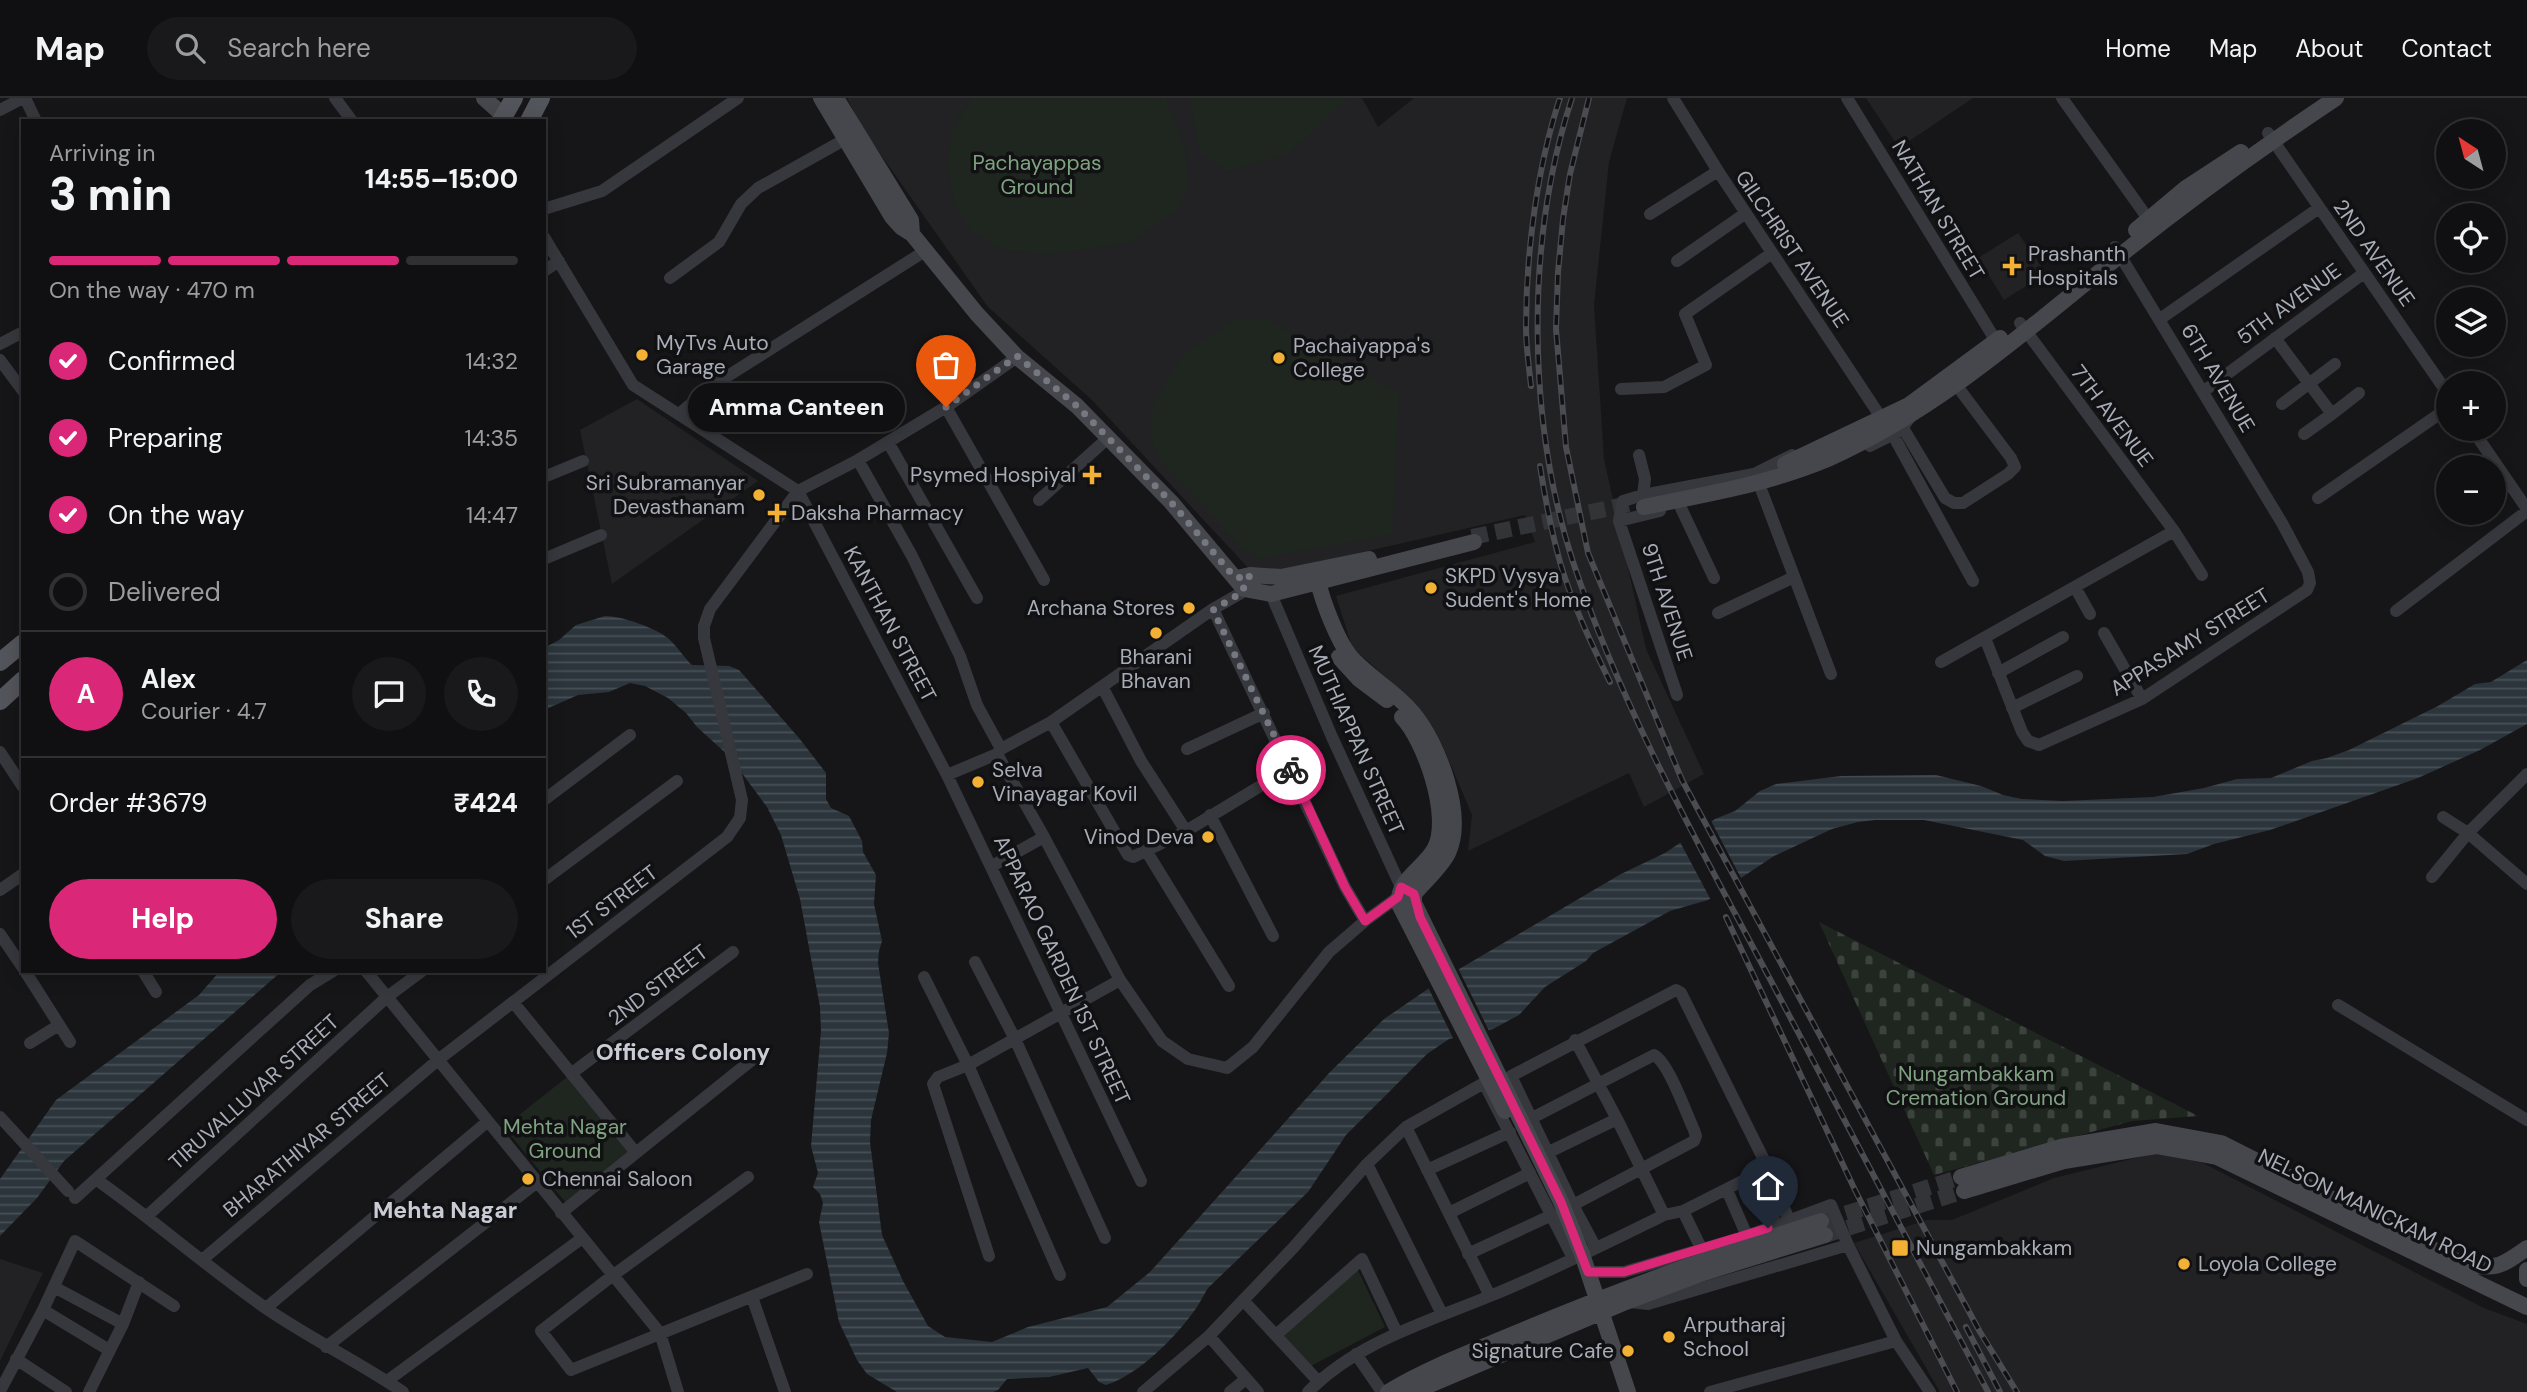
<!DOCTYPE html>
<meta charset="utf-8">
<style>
:root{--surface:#101012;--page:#19191b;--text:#f1f3f6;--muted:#9c9d9f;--line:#303032;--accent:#db2777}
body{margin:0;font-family:"DM Sans",sans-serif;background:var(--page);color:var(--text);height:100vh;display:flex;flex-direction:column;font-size:26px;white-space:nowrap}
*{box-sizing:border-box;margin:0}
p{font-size:23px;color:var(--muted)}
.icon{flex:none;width:38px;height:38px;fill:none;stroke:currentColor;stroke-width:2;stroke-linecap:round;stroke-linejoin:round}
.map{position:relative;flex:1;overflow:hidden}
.details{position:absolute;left:21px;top:21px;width:525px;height:854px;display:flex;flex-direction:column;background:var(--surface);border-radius:0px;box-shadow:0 4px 18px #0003,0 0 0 2px var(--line)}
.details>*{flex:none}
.needle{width:46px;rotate:324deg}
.fabs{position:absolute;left:2436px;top:21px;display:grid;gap:14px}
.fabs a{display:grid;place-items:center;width:70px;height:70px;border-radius:50%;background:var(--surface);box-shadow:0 4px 18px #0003,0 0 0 2px var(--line);font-size:35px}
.pin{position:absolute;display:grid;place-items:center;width:60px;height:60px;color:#fff;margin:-72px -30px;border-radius:50% 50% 50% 0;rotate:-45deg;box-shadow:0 0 7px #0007}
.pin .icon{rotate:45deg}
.courier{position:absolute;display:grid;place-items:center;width:70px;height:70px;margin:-35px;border:5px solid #db2777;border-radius:50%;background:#fff;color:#222;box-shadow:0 2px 9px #0007}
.bubble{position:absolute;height:49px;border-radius:24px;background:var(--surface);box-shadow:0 4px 18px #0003,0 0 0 2px var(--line);font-size:23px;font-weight:800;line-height:49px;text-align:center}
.summary em{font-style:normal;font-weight:800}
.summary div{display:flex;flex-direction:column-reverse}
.summary{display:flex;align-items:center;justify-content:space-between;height:119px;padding:0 28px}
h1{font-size:46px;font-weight:800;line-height:52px}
.bar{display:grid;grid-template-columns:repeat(4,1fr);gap:10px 7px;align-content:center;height:84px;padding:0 28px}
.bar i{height:9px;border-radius:5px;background:var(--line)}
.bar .selected{background:var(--accent)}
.bar p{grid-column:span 4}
.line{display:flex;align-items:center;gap:18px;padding:0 28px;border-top:2px solid var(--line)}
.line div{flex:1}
.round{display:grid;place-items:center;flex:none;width:74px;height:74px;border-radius:37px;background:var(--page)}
ol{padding:0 28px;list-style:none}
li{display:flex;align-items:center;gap:21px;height:77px}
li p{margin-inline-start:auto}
li .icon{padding:7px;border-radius:50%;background:var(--accent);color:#fff;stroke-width:4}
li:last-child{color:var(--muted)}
li i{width:38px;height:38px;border:4px solid var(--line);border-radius:50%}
.cta{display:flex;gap:14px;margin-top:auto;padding:14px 28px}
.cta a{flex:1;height:80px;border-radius:42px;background:var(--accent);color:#fff;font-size:28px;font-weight:800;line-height:80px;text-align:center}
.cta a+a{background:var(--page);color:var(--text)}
header{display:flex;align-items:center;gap:42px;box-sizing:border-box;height:98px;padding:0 35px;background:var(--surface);border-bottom:2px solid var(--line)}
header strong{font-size:33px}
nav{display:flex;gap:38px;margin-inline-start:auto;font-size:24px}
.search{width:490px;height:63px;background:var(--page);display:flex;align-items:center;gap:18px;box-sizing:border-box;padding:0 24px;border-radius:38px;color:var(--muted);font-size:26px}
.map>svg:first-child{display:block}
</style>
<header>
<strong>Map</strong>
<div class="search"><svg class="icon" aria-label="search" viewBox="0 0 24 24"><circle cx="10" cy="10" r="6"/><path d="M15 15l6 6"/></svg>Search here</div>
<nav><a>Home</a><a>Map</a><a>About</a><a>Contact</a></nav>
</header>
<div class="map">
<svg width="2527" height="1294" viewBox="0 0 2527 1294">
<defs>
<pattern id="cemetery-stones" width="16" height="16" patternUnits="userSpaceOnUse" patternTransform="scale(1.75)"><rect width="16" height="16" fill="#1e261f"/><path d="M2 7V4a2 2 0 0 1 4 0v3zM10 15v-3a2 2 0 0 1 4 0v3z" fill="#3c433d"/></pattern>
<pattern id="water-rules" width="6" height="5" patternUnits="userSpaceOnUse" patternTransform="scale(1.75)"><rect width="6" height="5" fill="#2c353c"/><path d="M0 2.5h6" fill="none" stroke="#485056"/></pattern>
</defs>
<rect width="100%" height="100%" fill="#161618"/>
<path fill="#222225" d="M847,0h515l16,29 36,-29h213l-18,64 -15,143 10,154 42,190 58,125 -60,33 -15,-34 -161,78 4,-36 -28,-66 -27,-44 -65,-58 -16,-51 199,-54 -10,-27 -240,55 -33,2 -160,-172 -104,-93 -126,-179z
M1866,0h107l-74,50z
M2018,135l28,40 -42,27 -26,-42z
M637,301l121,82 -146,103 -32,-154z
M2156,1055l47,10 281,145 43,16v68h-587l-86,-149 73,-23h25l102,-42z
M0,1161l43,14 -43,88z"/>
<path fill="url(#cemetery-stones)" d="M1819,824l379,194 -66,5 -198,54z"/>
<path fill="#1e261f" d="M972,0h194l19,50 4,37 -13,26 -46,32 -84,12 -46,-6 -27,-17 -19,-28 -7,-42 6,-33z
M1189,0h154l2,4 -55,51 -64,19 -26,-20z
M1266,220l133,75 -7,141 -132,25 -16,-10 -84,-89 -10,-25 3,-31 29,-48 50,-35z
M567,979l62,77 -63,49 -62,-76z
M1357,1170l28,59 -74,39 -30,-34z"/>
<path fill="url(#water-rules)" d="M605,518c17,0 51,12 64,23 9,8 15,19 23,26l37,1 10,4 60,68 27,35v26l5,9 18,8 13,25 1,11 13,23 -2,29 8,37 -3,10 -1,12 11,70 -2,20 -16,67 -1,22 12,93 21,46 25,45 17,11 47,5 36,-15 79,-20 43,-35 180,-200 54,-53 60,-41 177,-104 44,-21 50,-34 20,-8 25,-20 16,-7 65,-8 95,-1 45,11 22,9 19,4 41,2 90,-4 51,-9 33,-9 34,-1 41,-17 15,-3 22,-8 89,-44 37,-22 16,-2 36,-22v64l-47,26 -62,28 -148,52 -56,14 -27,10 -123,7 -19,-5 -22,-16 -99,-20h-49l-17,2 -26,7 -58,27 -66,44 -38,11 -77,42 -7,8 -41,26 -26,28 -26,14 -44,10 -22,15 -81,81 -38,57 -100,96c-4,6 -7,13 -11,19 -20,29 -57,67 -91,78l-7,-3 -11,-14 -39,9 -42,2 -9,11 -5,2h-96l-30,-18 -10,-14 -18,-38 -20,-100 4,-19 -3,-9 -7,-7 5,-14 -7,-27 10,-115 -1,-24 -20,-108 -19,-64 -14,-28 -37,-50 -33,-30 -11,-14 -18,-15 -23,-12 -15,-3 -21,9 -31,3 -34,15v-62l15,-8 17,-15z
M220,873h62l-218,190 -27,37 -37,38v-57l56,-79 143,-105z"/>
<path fill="#161618" d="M1710,721l32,61 -30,22 -33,-62z
M1457,868l33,67 -36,7 -27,-55z"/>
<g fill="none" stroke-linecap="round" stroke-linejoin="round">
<path stroke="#333438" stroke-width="16" stroke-dasharray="16 8" stroke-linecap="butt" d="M1472,439l162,-34
M1823,1123l138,-44
M1825,1137l139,-44"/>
<path stroke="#37383d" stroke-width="12" d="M25,0l11,23
M335,0l17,23
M1673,0l45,73 164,248
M1847,0l149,243
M2062,0l87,122
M0,12l23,-12
M2268,35l180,261
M544,111l58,-18 136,-93
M1650,116l68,-43
M544,139l89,148 165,106 149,284 194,406
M1677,163l69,-48
M544,173l15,-10
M670,180l49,-36 22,-38 17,-16 93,-52
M2160,221l159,-111
M2020,225l154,208 28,44
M2275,240l57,76 -28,20
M0,246l23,-12
M0,262l23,31
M1621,291l43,-2 42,-22 -21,-51 87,-61
M2204,293l160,-118
M2282,306l53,-40
M946,309l98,173
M679,316l33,-28 213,-135
M2332,316l27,-21
M1903,330l42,70 9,5h9l45,-29 7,-7 -4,-9 -54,-72
M2472,331l55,80
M1893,337l80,146
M888,344l89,156
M1870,348l30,-15 11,-15
M1639,357l6,24 -2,16
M858,362l54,96 48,100 17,49 24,44
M544,379l39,-16
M1761,391l70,185
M2318,400l130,-90
M1039,402l69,-62
M1680,408l34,72
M1660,413l-41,10 4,-20 20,-6 111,-21 38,-19
M1619,423l58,174
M544,461l57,-24
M2075,489l15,27
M1271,496l61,143 69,150 7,4
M1213,511l132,278 20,34
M2396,513l131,-100
M1718,515l76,-36
M2104,535l38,66
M1985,540l37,94 6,9 11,4 103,-46 165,-109 3,-7 -2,-11 -26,-49 -167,-276
M1941,564l233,-131
M1998,575l65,-36
M1103,590l38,73 45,70
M2012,610l65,-32
M1051,624l77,133 5,2 53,-26 104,-63
M1187,651l77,-36
M0,654l23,35
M997,656l47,83 76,143 42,61 26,18 39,9 26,-21 76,-95 36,-31 33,-24
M947,677l50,-21 4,-5 50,-27 162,-113 28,-16 6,-11
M544,702l86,-65
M1210,717l63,121
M2443,719l25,16 59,51
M1147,754l82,134
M992,768l52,-29
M2432,779l36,-44 59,-59
M544,782l133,-99
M0,792l23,-16
M0,836l23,34
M975,864l40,77 90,199
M25,873l45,71
M143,873l13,21
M366,873l294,362 18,59
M924,879l44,88 92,210
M513,904l123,151
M2338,907l189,115
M1575,942l42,79 47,96
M30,945l29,-18
M572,975l161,-121
M0,1019l68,74
M1532,1020l122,-63c15,8 32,58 40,75l2,6 -2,5 -121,64
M1406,1029l84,169
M1549,1054l68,-33
M1367,1066l75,150
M1427,1072l83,-38
M748,1079l-136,99 -71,55 30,39 236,-96
M97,1082c58,41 111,88 170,129 44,30 92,53 136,83
M1727,1092l20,46
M75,1100l235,-213 23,-14
M1683,1113l19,39
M561,1115l197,-158
M1449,1115l81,-40
M147,1118l240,-219 35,-26
M1596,1150l-23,-43 -62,-129 165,-86 5,3 87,175 21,52
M1468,1156l84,-39
M989,1158l-56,-172 5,-7 30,-12 152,-85
M202,1162l236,-200 289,-223 13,-19 2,-18 -38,-162v-12l6,-17 88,-118 60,-31 88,-53 71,-50
M1588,1174h36l123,-36 84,-31 17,40 48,96 34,51
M54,1189l69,37
M752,1199l33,95
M1243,1202l75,81
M1630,1204l18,2 200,-59
M266,1210l221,-186
M43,1212l66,40
M1276,1237l86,-76 35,74
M1209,1238l49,56
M326,1249l210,-164
M1356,1256l26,38
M16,1261l50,33
M387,1283l194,-142
M0,1293l43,-81 32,-69 99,65
M89,1294l34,-68 16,-42
M1143,1294l66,-56 84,-88 74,-84 39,-37 78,-44 89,175
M1230,1294l16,-13
M1308,1294c49,-50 119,-70 182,-96 59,-24 117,-53 174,-81l19,-4 85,-43
M1710,1294l186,-51"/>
<path stroke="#45474d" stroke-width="16" d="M484,0l20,18
M821,0l71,119 9,10 11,7
M836,0l75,122 1,14 65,80 40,43 60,49 94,96 73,87 27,5 203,-52
M2136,132l50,-42 55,-36
M1785,366l124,-59 91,-67
M1644,409c62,-13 125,-23 184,-48 111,-50 196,-127 290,-202 70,-56 143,-109 218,-159
M1237,480l13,-3 31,2 88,-18
M1318,484c5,20 19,58 32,74 18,21 45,35 63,57 25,30 53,102 35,140 -6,13 -25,30 -34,41v9l147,299 21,52 46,138
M1339,559l20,22 28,21
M1402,619c23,24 49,100 33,131 -10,20 -39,32 -36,56l106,207
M1961,1079l100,-30 95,-16 65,12 241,121c35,5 37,4 65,-16
M1964,1093l100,-30 92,-15 61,11 310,150
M2527,1172v9
M1388,1294c40,-24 83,-40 126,-58 101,-43 202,-79 307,-113
M1413,1294l213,-90 74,-28 125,-39"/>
<path stroke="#53555c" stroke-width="18" d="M501,23l13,-23
M529,23l12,-23
M0,564l23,-19
M0,603l23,-21"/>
<defs>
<path id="rail" d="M1572,0c-47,143 -45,322 1,464 49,147 126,283 198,419 73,137 144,274 217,411
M1589,0l-19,76 -7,45 -5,53 -2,57 10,118 22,106 94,227 298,552 37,60
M1531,288c-2,-19 -5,-39 -5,-59 0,-73 11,-160 34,-229
M1540,368c5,32 11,64 20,96 12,41 31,81 50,120
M1726,819l129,273 102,202
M1966,1229l34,65"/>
</defs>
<use href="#rail" stroke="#4a4c52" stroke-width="6"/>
<use href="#rail" stroke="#111113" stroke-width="3.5" stroke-dasharray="10" stroke-linecap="butt"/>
</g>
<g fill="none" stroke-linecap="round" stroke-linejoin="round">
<path stroke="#757880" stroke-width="7" stroke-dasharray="0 12.6" d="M946,309l71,-51 60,50 94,96 59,70 7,6 13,-3 -9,18 -28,17 78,160"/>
<path stroke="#db2777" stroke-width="9" d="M1291,672l54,117 20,34 33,-24 3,-10 13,7 6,23 141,285 27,70h36l144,-44"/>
</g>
<g fill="#f2b134" stroke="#111113" stroke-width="2.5">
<path d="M2008.5 157.5h7v7h7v7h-7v7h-7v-7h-7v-7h7z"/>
<circle cx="642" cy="257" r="7"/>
<circle cx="1279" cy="260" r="7"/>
<path d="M1088.5 366.5h7v7h7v7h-7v7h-7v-7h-7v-7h7z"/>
<circle cx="759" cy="397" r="7"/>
<path d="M773.5 404.5h7v7h7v7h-7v7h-7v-7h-7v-7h7z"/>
<circle cx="1431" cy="490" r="7"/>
<circle cx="1189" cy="510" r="7"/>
<circle cx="1156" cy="535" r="7"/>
<circle cx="978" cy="684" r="7"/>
<circle cx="1208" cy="739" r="7"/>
<circle cx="528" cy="1081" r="7"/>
<rect x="1891" y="1141" width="18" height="18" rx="3.5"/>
<circle cx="2184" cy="1166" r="7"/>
<circle cx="1669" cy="1239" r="7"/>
<circle cx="1628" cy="1253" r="7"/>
</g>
<g text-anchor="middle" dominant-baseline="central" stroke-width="7" stroke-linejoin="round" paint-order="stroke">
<g font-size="21" fill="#7fa381" stroke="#111113">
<text x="1037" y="65">Pachayappas<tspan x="1037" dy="24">Ground</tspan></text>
<text x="1976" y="976">Nungambakkam<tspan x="1976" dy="24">Cremation Ground</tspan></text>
<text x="565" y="1029">Mehta Nagar<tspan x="565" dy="24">Ground</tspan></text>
</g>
<g font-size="21" fill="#a8adb8" stroke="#111113">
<text transform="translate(1938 112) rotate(59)">NATHAN STREET</text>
<text transform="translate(1792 151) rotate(56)">GILCHRIST AVENUE</text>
<text transform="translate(2374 155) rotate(55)">2ND AVENUE</text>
<text transform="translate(2289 206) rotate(-36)">5TH AVENUE</text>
<text transform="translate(2218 280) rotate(59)">6TH AVENUE</text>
<text transform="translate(2112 318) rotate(53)">7TH AVENUE</text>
<text transform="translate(1667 504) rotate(72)">9TH AVENUE</text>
<text transform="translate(890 526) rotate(62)">KANTHAN STREET</text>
<text transform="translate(2190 544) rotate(-32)">APPASAMY STREET</text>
<text transform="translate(1356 642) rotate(66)">MUTHIAPPAN STREET</text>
<text transform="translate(612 804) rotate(-37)">1ST STREET</text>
<text transform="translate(1062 872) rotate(65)">APPARAO GARDEN 1ST STREET</text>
<text transform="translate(658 887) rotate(-37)">2ND STREET</text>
<text transform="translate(254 994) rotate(-42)">TIRUVALLUVAR STREET</text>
<text transform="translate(307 1047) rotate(-40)">BHARATHIYAR STREET</text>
<text transform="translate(2375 1113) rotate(26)">NELSON MANICKAM ROAD</text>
</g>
<g font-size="21" fill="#a8adb8" stroke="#111113" text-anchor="start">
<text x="2028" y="156">Prashanth<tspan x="2028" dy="24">Hospitals</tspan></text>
<text x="656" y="245">MyTvs Auto<tspan x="656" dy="24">Garage</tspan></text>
<text x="1293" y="248">Pachaiyappa's<tspan x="1293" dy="24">College</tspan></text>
<text x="1076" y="377" text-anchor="end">Psymed Hospiyal</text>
<text x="745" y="385" text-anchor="end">Sri Subramanyar<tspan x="745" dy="24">Devasthanam</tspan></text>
<text x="791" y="415">Daksha Pharmacy</text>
<text x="1445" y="478">SKPD Vysya<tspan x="1445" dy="24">Sudent's Home</tspan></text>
<text x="1175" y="510" text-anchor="end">Archana Stores</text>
<text x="1156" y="559" text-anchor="middle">Bharani<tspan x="1156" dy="24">Bhavan</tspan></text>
<text x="992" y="672">Selva<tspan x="992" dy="24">Vinayagar Kovil</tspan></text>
<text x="1194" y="739" text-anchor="end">Vinod Deva</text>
<text x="542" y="1081">Chennai Saloon</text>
<text x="1916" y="1150">Nungambakkam</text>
<text x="2198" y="1166">Loyola College</text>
<text x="1683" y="1227">Arputharaj<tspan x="1683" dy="24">School</tspan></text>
<text x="1614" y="1253" text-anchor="end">Signature Cafe</text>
</g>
<g font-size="23" font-weight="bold" fill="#c9ccd4" stroke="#111113">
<text x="683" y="954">Officers Colony</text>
<text x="445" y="1112">Mehta Nagar</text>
</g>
</g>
</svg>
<div class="fabs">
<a><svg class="needle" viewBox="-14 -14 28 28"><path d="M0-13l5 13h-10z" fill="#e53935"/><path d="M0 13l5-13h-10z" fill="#9c9d9f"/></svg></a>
<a><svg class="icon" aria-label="locate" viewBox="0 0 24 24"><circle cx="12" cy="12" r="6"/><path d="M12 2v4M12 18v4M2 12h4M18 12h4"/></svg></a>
<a><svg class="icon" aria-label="layers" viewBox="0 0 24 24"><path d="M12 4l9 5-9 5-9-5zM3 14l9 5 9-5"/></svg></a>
<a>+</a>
<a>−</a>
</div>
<div class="pin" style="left:946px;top:309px;background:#ea580c"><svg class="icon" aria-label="bag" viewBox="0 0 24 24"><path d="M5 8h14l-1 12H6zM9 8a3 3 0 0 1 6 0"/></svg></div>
<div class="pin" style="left:1768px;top:1130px;background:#1f2937"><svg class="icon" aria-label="home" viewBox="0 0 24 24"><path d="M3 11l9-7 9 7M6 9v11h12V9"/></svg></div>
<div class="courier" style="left:1291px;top:672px"><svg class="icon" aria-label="bike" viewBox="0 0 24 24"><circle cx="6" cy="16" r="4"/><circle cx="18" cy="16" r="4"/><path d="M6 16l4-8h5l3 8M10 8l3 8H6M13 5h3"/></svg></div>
<div class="bubble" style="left:688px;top:285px;width:217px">Amma Canteen</div>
<section class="details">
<div class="summary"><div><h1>3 min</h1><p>Arriving in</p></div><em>14:55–15:00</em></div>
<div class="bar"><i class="selected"></i><i class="selected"></i><i class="selected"></i><i></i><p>On the way · 470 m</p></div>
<ol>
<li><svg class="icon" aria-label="check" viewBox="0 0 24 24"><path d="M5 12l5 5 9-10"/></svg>Confirmed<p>14:32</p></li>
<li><svg class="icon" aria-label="check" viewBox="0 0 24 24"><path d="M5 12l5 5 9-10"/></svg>Preparing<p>14:35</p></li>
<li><svg class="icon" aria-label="check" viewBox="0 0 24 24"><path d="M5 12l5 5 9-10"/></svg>On the way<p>14:47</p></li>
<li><i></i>Delivered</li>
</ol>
<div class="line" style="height:126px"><b class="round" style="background:var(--accent);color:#fff">A</b><div><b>Alex</b><p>Courier · 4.7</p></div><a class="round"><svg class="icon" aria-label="chat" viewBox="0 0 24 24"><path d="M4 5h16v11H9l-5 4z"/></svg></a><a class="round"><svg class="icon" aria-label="phone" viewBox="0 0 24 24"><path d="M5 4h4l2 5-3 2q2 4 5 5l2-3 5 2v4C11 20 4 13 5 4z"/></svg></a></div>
<div class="line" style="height:91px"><div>Order #3679</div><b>₹424</b></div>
<div class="cta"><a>Help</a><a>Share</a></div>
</section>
</div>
